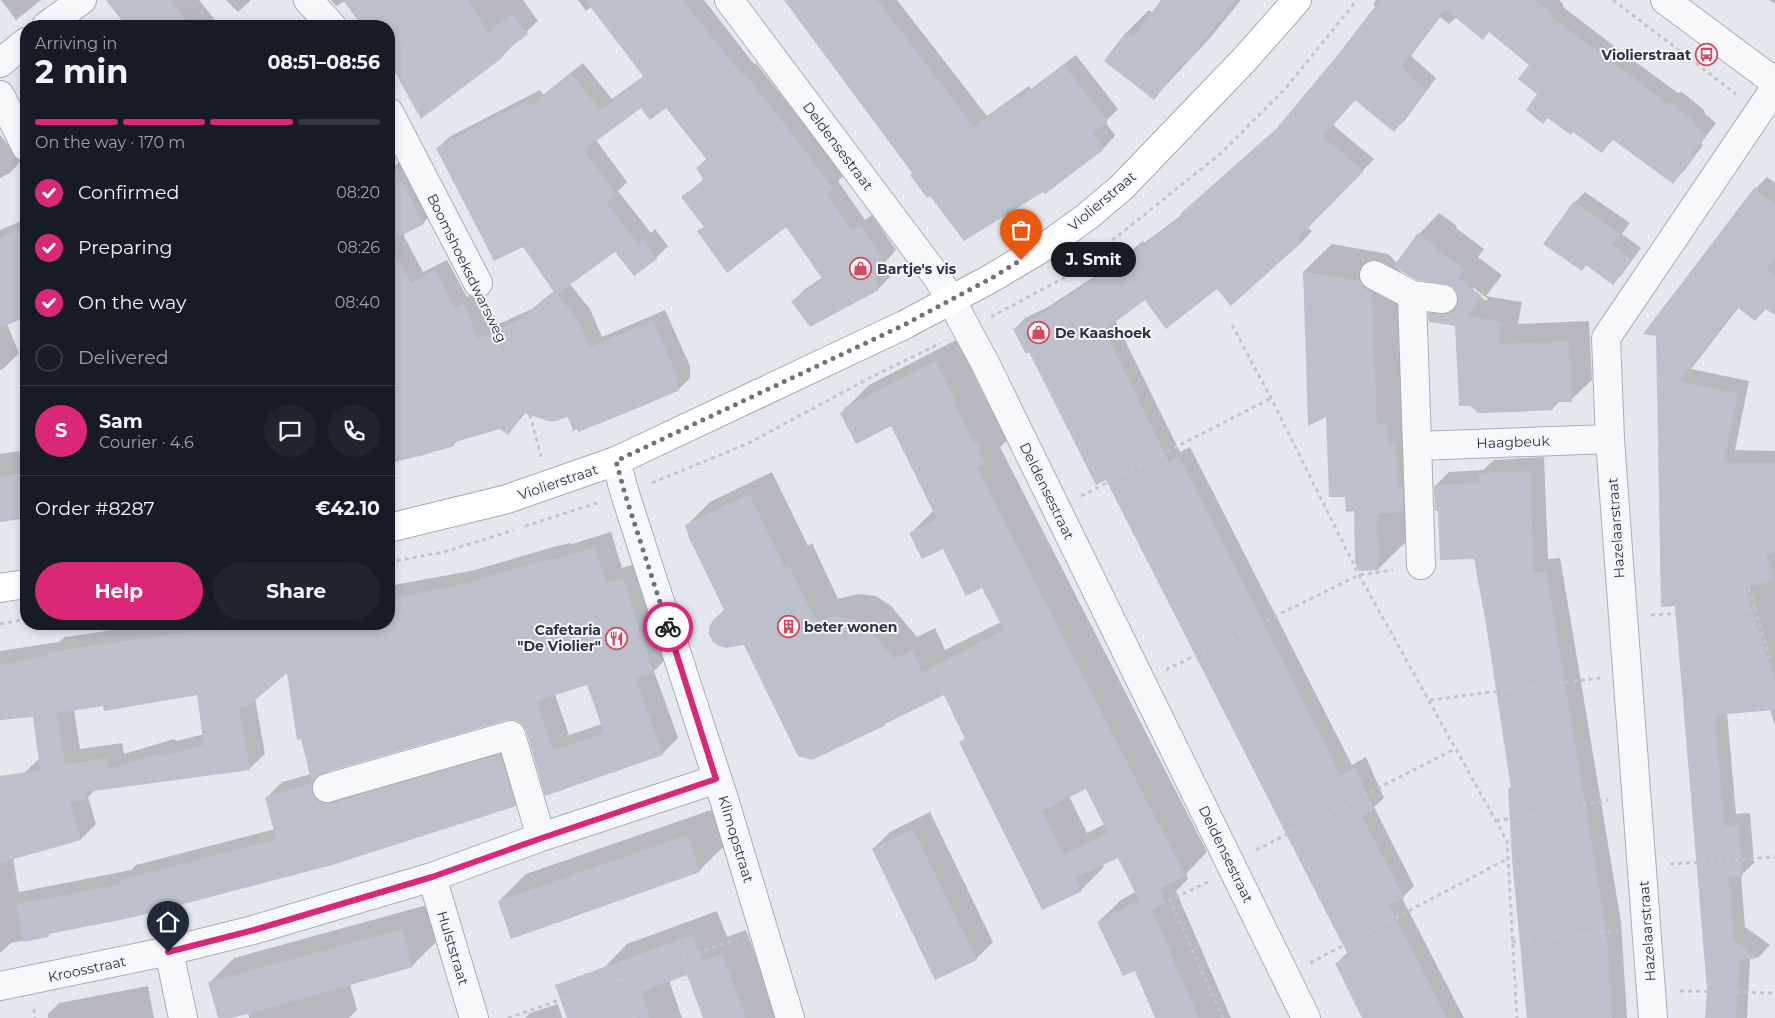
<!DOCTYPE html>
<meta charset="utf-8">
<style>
:root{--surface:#171b24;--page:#20242c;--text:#f1f3f6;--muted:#9ea1a6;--line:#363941;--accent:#db2777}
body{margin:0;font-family:Montserrat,sans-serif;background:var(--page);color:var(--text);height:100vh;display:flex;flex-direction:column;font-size:19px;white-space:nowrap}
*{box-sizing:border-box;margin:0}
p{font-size:16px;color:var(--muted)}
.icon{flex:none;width:28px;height:28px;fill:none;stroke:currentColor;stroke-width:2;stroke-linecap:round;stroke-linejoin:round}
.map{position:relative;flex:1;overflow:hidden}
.drawer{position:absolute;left:20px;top:20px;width:375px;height:610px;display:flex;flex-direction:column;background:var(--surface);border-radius:20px;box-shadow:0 2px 8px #0003}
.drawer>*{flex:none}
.pin{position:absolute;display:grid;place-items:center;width:42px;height:42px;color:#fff;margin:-51px -21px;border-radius:50% 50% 50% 0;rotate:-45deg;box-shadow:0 0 5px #0007}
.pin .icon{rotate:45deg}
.courier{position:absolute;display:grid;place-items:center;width:50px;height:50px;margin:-25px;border:4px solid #db2777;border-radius:50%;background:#fff;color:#222;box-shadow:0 1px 6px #0007}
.bubble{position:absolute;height:35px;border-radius:18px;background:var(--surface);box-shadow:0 2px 8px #0003;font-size:16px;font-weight:700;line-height:35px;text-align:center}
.overview em{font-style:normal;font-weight:700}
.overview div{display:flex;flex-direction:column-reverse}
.overview{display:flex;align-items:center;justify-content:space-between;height:85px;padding:0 15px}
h1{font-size:32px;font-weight:700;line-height:38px}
.bar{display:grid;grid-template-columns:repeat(4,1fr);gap:8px 5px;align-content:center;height:60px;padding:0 15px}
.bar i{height:6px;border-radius:4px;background:var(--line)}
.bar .selected{background:var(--accent)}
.bar p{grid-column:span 4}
.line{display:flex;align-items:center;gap:12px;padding:0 15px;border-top:1px solid var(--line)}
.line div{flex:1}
.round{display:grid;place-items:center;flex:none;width:52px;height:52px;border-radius:26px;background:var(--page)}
ol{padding:0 15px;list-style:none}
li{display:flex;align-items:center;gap:15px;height:55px}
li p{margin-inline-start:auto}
li .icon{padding:5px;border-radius:50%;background:var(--accent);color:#fff;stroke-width:4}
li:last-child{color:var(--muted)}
li i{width:28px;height:28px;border:2px solid var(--line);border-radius:50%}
.cta{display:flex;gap:10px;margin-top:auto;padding:10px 15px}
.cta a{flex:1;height:58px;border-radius:30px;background:var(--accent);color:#fff;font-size:20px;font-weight:700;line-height:58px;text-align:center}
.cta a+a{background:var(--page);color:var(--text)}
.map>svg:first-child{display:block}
</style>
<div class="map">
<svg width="1775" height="1018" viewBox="0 0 1775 1018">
<rect width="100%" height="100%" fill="#e4e7ec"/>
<path fill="#0003" fill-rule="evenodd" d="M1,0h40l-25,20z
M123,0h76l21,26h-93l-13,-17z
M226,0h25l-13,12z
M331,0h192l15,21 -25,23v1l-11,12 -112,6 -1,-2v-35h-25l-19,-25 -9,5z
M578,0h126l50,64 2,-1 88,112 -6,6 27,39 7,-5 24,35 -10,11 4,16 -12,12 -85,12 12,-12 18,-12 -36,-52 -88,7 6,-6 -22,-29 22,-19 -8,-10 10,-10 -41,-51h-24l-46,33 31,42 -9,9 33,42 4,-4 13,17 -12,12 -22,16 -19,-24 -46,33 21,26 12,28 63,-27 25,56v12l-12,12 -109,25 -43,-3 -18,22 -7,-7 -42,12 -6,6 -34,10 -30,7v-102l11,-3 -11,-42v-147l19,-10 27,53 -12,12 -20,11 20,38 24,-12 20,37 9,-4 14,35 42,-19 23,-19 -32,-45 -86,-96 12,-12 91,-47 3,5 40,-32 29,36 33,-24 -54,-68 -5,4z
M785,0h112l90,116 42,-30 2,3 45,-34 42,54 -13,13 10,13 -1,2 -11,12 -58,43 -131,-19z
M1163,0h78l-31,38 -56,60 -49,-37 22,-29 22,-22 4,3z
M1376,0h183l4,4v3l59,45 56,41 4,-1 22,18 1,4 11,9 -15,20 2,2 -19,26 -11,11 -59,-43 -13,13 -62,-59 -8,-28 -41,-34 -7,7 -26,-21 -8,7 -9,-7 -29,39 25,22 -31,42 -11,10 -38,-31 -23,26 41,34 -67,68 5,4 -10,11 -71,62 -14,-17 -72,11 -30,22 65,132 10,-5 162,318 14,-8 18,41 -10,9 40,79 -12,12 62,120h-100l-28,-54 12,-12 -242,-473 -76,-128 -15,-22 10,-11 23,-11 70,-46 25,-20 1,2 39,-29 99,-89 94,-118 -3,-2z
M1769,0h6v4z
M0,135l22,25 -12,13 -10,5z
M1767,177l8,6v120l-9,6 -11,11 -16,-13 -48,62 58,12 -14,69 40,1v274l-5,-16 -43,3 9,102 14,-1 4,50 -13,12 4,52 25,18 -11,12 -9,1 -3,60h-41l2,-29 -51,-654 98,-146z
M1585,192l45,31 -8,11 19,14 -18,25 -10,11 -26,-19 -6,5 -6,-68z
M1439,213l18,13 -1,2 28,21 -6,8 24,18 -16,21 36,6 -4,22 71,-3 3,59 -21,20 -11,1 -8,8 -96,-84 -27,-12 21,-20h9l-5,-7 -55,-17 5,129 27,86 -26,26 1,32 -28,27 -23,-59 -9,-14 -19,-81 -23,-144 28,-27 56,10 9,9 22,-29zM1474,288l14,11 -2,2 -14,-11z
M26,219v97l-19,8 12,29 -15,15 -4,2v-140z
M958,339l20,40 -1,2 20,39 7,2 -2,7 6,11 -8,7 207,405 -21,22 2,5 -12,12 55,127h-74l-22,-49 -37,-47 23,-22 16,-9 -19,-35 -16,8 2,3 -23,23 -120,-148 5,-5 -22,-44 -55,27 -4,4 -141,-81 -19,-34 -38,-84 23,-23 62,-30 36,74 4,-3 26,56 20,-5 18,2 15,10 26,31 18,-9 10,22 56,-28 -19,-36 -38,-39 -33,-14 23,-23 -42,-86 -51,-11 28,-28zM1086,787l19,37 -18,9 -18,-37z
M26,450v68l-26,4v-68z
M1544,457l4,102 12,-1 18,106 43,258 6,96h-100l-18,-229 3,-2 -25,-164 -12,-66 -36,-48 -4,-23 14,-14 34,-2 11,-10z
M611,532l11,36 17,-5 30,93 -15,15 24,67 -16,16 -116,40 -19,-64 -5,-8 -6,-3h-10l-179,51v6l189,-37 15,50 -16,16 -463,127 -4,4 -37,7 -11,10v-163l24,-17 16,-15 -6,-43 -34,5v-69l59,-9 6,-5 89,-13h235v-38l86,-16 78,-23 17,-4 2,1zM287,670l24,104 -29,8 -16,16 9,31 -139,36 -5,5 -112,22 -6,-34 68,-19 15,-15 -8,-27 7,-7 154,-21 16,-15 -10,-56zM588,684l14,40 -33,11 -14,-41zM199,694l5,40 -27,7 -3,-2 -50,15 -2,-11 -42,6 -6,-40z
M714,809l12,35 -27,27 -200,30 27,-27z
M930,812l63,130 -17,17 -103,-110 17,-17z
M427,905l10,36 -25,25 -62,18 7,26 -8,8h-100l-1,-6 -22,6h-6l-10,-36 24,-24z
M717,911l10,26 19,-7 33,88h-74l-18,-45 -18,7 13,38h-62l-17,-49 24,-25z
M148,986l6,32h-106v-4l11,-11z
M558,1004l4,14h-37l5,-5z"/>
<path fill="#bbc0ca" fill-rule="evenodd" d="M106,0h64l20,26h-64z
M343,0h125l20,33 24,-19 16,20 -27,21 1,3 -81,61 -32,-57v-36h-27z
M585,0h98l59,75 2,-2 32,40 57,75 -6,5 25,38 8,-6 25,38 -11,8 5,19 -69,37 -19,-26 32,-21 -37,-53 -59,46 -30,-42 7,-4 -23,-30 23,-17 -8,-12 11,-8 -41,-52 -16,12 -9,-12 -57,42 32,44 -10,8 32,42 5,-4 14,19 -23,17 -19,-24 -58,42 22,27 11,26 63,-26 25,57v13l-57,24 -43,17 -1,-3 -4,2 -5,-14 -16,5 -29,-9 -15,22 -8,-6 -45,13 -1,4 -34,10 -31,7v-307l35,68 -35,18 22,41 24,-13 20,38 9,-4 14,35 41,-19 35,-28 -31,-45 -29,14 -58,-113 92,-47 3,5 40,-33 29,37 44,-33z
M784,0h93l97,127 42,-30 3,3 45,-35 44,57 -15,11 11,14 -2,1 1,2 -58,44 -2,-2 -79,49 -34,-45 -3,2 -17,-23 2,-2z
M1161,0h74l-47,62 -3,-2 -31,40 -50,-39 22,-29 7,5z
M1380,0h156l17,15v3l114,85 3,-1 23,19 1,4 12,9 -15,21 2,2 -20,27 -61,-45 -10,14 -29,-21 -2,3 -23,-17 -5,6 -17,-14 11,-16 -19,-15 11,-14 -40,-33 -6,8 -38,-31 -44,58 25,23 -32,42 -39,-32 -32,37 41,34 -67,68 5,3 -71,64 -14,-17 -51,40 -21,-29 -41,30 65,132 10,-5 162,318 14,-8 19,43 -12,6 42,82 -15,7 58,113h-85l-27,-55 14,-7 -17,-32 -226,-444 -10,5 -67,-133 -3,2 -13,-25 22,-11 71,-47 26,-20 1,2 50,-37 -3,-2 96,-85 61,-73z
M1754,188l21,16v53l-9,12 9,7v39l-10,-6 -10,12 -18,-14 -57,74 58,12 -14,69 51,1v89l-9,3 8,25 -28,9 29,94v27l-60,5 9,111 14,-2 5,52 -14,1 5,63 25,18 -20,2 -3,58h-31l2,-29 -32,-383 -14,1 -5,-271 -13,-2z
M1574,201l46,33 -8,11 20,14 -19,26 -27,-20 -4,6 -39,-27z
M26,226v91l-26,11v-90z
M1418,233l19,14 -1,2 29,21 -7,8 24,18 -15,20 34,6 -3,22 71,-3 3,61h-19v8l-38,2 -37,1 -8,-7h-11l-4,-80 -26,-4 -1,-9 13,1 8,-1 6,-4 3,-8 -1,-8 -4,-6 -8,-3 -28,-4 -24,-13z
M1303,271l57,10 6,8 6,3 5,132h10l1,19h8l2,44 5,-1 1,26 -27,2 2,56 -20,1 -4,-9 -1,-51 -8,1 -1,-15h-16l-3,-80 -18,9z
M935,361l21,42 -2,1 20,38 8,3 -3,7 7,12 -9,4 208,408 -26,13 7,14 -14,7 47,108h-44l-20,-47 -12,5 -26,-54 42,-22 -21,-42 -43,20 7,13 -40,19 -83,-168 6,-3 -21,-44 -59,29 1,1 -74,35 -14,-4 -54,-111 -18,3 -7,-2 -6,-4 -4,-7v-8l4,-7 11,-10 -34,-70 -5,-15 64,-31 36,73 3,-3 28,57 18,-5 19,3 15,9 26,31 18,-9 10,22 82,-42 -22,-42 -16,8 -23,-47 -21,10 -13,-26 28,-14 -46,-93 -35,18 -16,-31 5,-3 -1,-2zM1086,789l22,44 -44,22 -22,-44z
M1530,471l4,102 12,-2 61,366 5,81h-85l-15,-159 -4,-71h3l-25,-164 -12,-65 -34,1 -2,-49h-3l-1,-26 45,-2 -1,-10z
M26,473v44l-26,3v-44z
M595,547l11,36 17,-5 31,95 -18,6 27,76 -118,41 -19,-66 -5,-7 -6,-3h-8l-184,53 -8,5 -3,7v7l5,8 7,3h7l169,-49 16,52 -184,59 -202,53 -82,16v3l-25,5 -7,-38 104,-20 -1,-4 157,-41 -11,-42 47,-14 -11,-44 -4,1 -10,-67 -39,33 -9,1 11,63 -164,22 1,8 -17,3 11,37 -81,23v-87l40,-6 -7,-53 -33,3v-56l48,-8v-4l140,-20 26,-3 2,3 31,-6 1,-2h141v-25l69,-14 79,-23 17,-4 2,1zM587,685l17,48 -51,17 -16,-49zM197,695l7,50 -43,11 -4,-2 -48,14 -2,-10 -42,6 -8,-51 46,-7 1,5z
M913,829l64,131 -42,20 -63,-131z
M687,835l13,37 -189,67 -13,-38z
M402,929l11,38 -161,46 -21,5h-13l-10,-36z
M692,935l10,26 20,-7 24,64h-43l-16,-43 -46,17 9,26h-83l-12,-33z"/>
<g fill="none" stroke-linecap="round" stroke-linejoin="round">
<defs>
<path id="minor" d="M308,0l24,26
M729,0l208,277 14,23 34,63 321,655
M1665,0l110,82
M46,26l36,-26
M0,63l26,-21
M0,95l26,52
M389,112l89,171
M1374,275l38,20
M1417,446l193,-7
M616,461l9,33 98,302 67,222
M1421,565l-9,-270 31,4
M327,788l184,-53 30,102
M432,877l42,141
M169,951l14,67
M0,986l169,-35 84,-21 179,-53 109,-40 176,-58
M1653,1018l-35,-469 -8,-110 -4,-101 169,-250"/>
<path id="major" d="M389,528l118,-29 109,-38 288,-136 86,-46 62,-37 37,-27 33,-28 123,-128 52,-59
M0,588l26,-4"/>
</defs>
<use href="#minor" stroke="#a9aeb7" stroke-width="30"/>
<use href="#major" stroke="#a3abb8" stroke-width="30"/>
<path stroke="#c2c5cb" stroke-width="3" stroke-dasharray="4 4" stroke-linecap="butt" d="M1613,0l123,94
M490,310c21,48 39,96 51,147
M991,317l78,-42 151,-121 65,-65 72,-89
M1232,325l39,73 88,177 148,266 10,177
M652,483l97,-40 124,-67 68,-33
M1081,496l190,-98
M525,526l72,-23
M389,562l55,-10 70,-22
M1741,566l14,43
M1651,615l104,-6 16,54
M0,624l26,-5
M1166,670l193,-95 34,-5
M1430,700l170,-22
M1496,821l112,-21
M1256,850l199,-101
M1670,864l105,-7
M1208,882l-38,18 53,118
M1512,942l106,-11
M1310,963l197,-104
M621,979l14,39
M1680,991l95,2
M34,1009l1,9
M508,1018l229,-79"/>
<use href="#minor" stroke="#f7f8fa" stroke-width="28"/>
<use href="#major" stroke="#fff" stroke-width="28"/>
</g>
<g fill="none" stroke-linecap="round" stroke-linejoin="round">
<path stroke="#6c737f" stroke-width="5" stroke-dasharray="0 9" d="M668,627l-43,-133 -9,-33 288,-136 86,-46 31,-19"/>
<path stroke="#db2777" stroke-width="6" d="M168,952l86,-22 178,-53 110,-39 174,-59 -48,-152"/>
</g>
<defs>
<symbol id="bus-ring" viewBox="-11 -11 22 22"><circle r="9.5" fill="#f4f6f9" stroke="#d1495b" stroke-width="1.5"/><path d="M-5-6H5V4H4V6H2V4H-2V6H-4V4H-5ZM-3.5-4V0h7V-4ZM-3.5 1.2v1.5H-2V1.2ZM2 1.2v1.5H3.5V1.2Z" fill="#d1495b"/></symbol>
<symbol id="shop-ring" viewBox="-11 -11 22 22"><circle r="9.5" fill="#f4f6f9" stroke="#d1495b" stroke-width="1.5"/><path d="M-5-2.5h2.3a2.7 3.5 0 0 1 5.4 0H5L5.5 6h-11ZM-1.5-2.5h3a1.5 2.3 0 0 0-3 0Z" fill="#d1495b"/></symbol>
<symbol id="building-ring" viewBox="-11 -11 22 22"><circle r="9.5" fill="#f4f6f9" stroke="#d1495b" stroke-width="1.5"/><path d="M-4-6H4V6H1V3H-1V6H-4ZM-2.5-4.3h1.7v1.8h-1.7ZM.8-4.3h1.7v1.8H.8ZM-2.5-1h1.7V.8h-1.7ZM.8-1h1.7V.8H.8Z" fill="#d1495b"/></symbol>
<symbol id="restaurant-ring" viewBox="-11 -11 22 22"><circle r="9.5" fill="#f4f6f9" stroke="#d1495b" stroke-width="1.5"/><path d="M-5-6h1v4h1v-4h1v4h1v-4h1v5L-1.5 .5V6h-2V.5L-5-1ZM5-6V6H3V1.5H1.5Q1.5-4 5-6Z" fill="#d1495b"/></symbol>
</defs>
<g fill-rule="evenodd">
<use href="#bus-ring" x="1694" y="42" width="25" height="25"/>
<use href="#shop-ring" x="848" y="256" width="25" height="25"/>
<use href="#shop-ring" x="1026" y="320" width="25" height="25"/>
<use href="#building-ring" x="776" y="614" width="25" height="25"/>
<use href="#restaurant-ring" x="604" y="626" width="25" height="25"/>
</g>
<g text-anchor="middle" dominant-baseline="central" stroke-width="4" stroke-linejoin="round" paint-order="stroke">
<g font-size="14" font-weight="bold" fill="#2b3445" stroke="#f4f6f9" text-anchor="start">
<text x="1691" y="55" text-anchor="end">Violierstraat</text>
<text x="877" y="269">Bartje's vis</text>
<text x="1055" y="333">De Kaashoek</text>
<text x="804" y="627">beter wonen</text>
<text x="601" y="630" text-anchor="end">Cafetaria<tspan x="601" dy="16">"De Violier"</tspan></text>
</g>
<g font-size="14" fill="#2b3445" stroke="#f4f6f9">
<text transform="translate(838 146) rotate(53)">Deldensestraat</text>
<text transform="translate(1102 201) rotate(-40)">Violierstraat</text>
<text transform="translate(467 268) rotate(64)">Boomshoeksdwarsweg</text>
<text transform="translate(1513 442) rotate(-2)">Haagbeuk</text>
<text transform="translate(558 482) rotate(-19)">Violierstraat</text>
<text transform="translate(1047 491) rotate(64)">Deldensestraat</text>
<text transform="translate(1616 528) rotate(-94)">Hazelaarstraat</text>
<text transform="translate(736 839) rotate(73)">Klimopstraat</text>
<text transform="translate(1226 854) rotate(64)">Deldensestraat</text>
<text transform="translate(1647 931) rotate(-94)">Hazelaarstraat</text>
<text transform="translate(453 948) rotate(73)">Hulststraat</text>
<text transform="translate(87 969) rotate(-12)">Kroosstraat</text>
</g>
</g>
</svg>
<div class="pin" style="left:1021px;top:260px;background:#ea580c"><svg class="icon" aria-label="bag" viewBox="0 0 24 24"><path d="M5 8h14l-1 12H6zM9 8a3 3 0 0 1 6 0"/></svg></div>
<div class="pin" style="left:168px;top:952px;background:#1f2937"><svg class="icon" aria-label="home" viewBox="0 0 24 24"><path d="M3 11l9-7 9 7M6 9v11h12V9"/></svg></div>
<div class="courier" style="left:668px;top:627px"><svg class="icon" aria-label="bike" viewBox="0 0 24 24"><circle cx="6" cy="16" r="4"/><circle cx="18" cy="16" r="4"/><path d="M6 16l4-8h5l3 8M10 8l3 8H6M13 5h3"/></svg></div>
<div class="bubble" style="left:1051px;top:242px;width:85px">J. Smit</div>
<section class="drawer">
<div class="overview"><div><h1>2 min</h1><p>Arriving in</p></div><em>08:51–08:56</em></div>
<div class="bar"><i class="selected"></i><i class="selected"></i><i class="selected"></i><i></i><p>On the way · 170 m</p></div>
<ol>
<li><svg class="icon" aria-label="check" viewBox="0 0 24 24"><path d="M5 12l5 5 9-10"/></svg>Confirmed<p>08:20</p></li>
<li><svg class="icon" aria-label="check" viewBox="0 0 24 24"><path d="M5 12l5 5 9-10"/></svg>Preparing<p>08:26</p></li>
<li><svg class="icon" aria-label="check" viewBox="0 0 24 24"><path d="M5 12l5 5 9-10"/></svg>On the way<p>08:40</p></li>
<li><i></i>Delivered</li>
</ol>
<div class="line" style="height:90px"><b class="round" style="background:var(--accent);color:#fff">S</b><div><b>Sam</b><p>Courier · 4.6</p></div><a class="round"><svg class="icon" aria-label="chat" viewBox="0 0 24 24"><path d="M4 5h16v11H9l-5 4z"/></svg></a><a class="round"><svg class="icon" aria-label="phone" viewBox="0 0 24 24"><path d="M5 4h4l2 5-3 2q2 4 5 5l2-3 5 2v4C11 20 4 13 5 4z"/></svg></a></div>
<div class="line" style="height:65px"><div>Order #8287</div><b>€42.10</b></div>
<div class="cta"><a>Help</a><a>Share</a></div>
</section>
</div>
